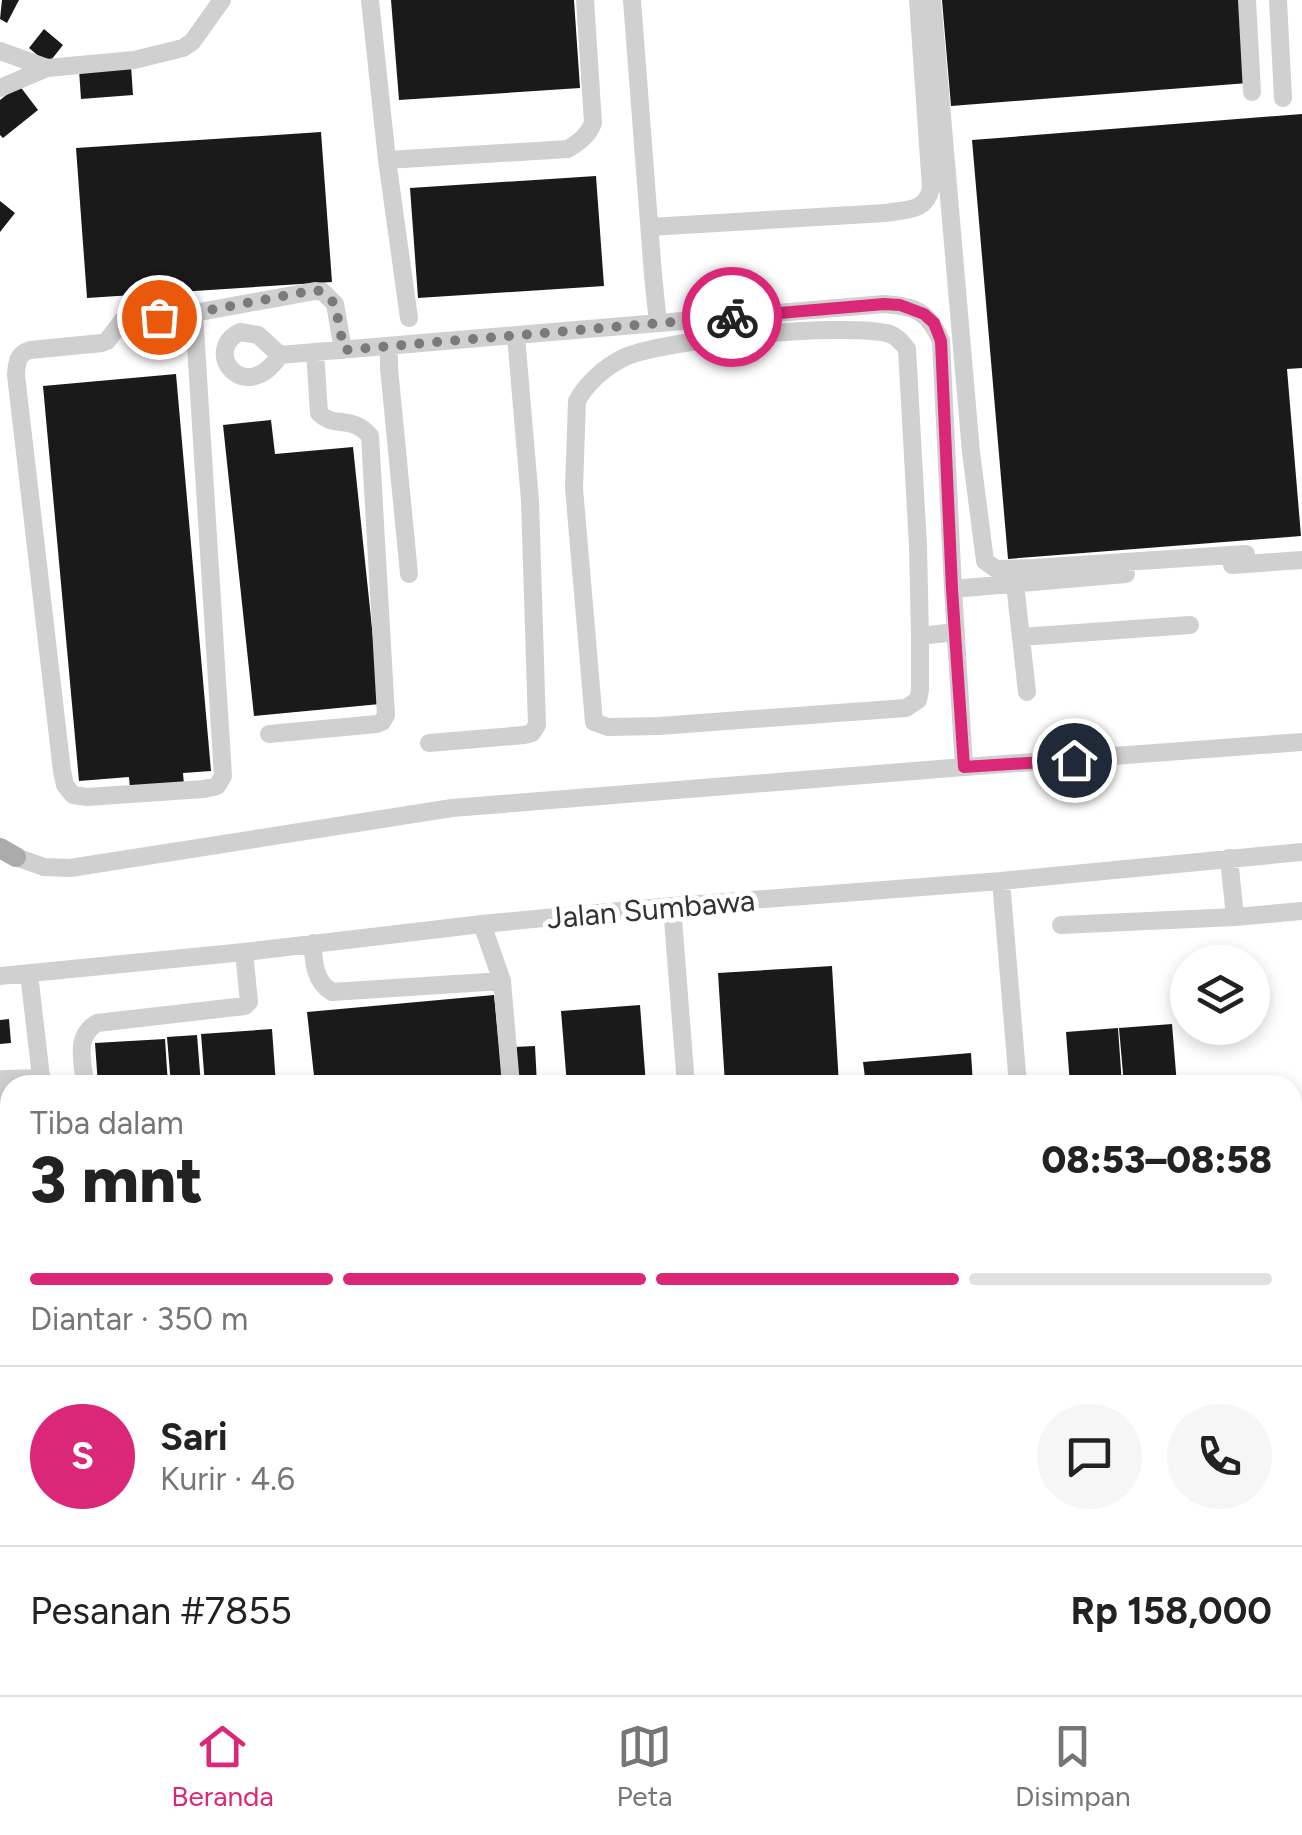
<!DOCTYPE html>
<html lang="id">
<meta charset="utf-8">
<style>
:root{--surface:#fff;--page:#f6f6f6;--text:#222;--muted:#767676;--line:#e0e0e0;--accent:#db2777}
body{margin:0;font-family:Figtree,sans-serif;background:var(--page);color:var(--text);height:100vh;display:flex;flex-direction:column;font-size:38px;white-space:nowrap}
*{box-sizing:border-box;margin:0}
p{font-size:32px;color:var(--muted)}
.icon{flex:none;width:55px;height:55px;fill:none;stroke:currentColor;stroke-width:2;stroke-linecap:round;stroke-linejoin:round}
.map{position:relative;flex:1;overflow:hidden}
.details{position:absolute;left:0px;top:1075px;width:1302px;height:620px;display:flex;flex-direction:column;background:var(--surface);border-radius:30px 30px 0 0;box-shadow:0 5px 15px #0003}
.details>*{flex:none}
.controls{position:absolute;left:1170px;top:945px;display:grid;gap:20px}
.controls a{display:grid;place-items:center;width:100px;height:100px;border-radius:50%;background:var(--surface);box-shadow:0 5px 15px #0003;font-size:50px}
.pin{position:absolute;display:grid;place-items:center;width:85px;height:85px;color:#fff;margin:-42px;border:5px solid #fff;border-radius:50%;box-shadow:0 2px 10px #0007}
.courier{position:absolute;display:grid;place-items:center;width:100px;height:100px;margin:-50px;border:8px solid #db2777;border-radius:50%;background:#fff;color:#222;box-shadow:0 2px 12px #0007}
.summary em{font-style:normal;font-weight:800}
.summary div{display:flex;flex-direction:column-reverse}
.summary{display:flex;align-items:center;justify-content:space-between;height:170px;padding:0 30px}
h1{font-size:65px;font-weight:800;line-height:75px}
.bar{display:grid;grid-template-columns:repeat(4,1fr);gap:15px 10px;align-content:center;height:120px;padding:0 30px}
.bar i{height:12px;border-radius:8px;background:var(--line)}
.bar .selected{background:var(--accent)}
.bar p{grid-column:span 4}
.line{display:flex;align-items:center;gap:25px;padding:0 30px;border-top:2px solid var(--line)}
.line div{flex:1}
.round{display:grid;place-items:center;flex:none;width:105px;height:105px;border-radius:52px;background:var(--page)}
.tab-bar{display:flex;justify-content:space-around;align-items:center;height:140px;border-top:2px solid var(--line);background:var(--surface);font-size:28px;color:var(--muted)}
.tab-bar a{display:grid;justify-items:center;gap:5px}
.tab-bar .selected{color:var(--accent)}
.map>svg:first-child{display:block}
</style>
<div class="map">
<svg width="1302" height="1695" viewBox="0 0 1302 1695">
<rect width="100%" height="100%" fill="#fff"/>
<path fill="#1a1a1a" d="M2,0h17l-12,23 -7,-4z
M391,0h183l6,88 -181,12z
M942,0h299l7,83 -297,23z
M44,29l19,16 -15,19 -19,-16z
M131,66l2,29 -52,4 -2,-29z
M19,85l19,25 -35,28 -3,-3v-35z
M1302,114v254l-15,1 14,167 -293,23 -36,-419z
M321,132l11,150 -245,16 -11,-150z
M596,176l8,110 -186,12 -8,-110z
M0,201l15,12 -15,19z
M176,374l35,397 -28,2 1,12 -54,4 -1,-12 -50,4 -36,-395z
M271,420l4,34 78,-7 27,257 -126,12 -31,-291z
M832,966l7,119h-82v-3l-32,2 -7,-111z
M494,995l9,90h-188l-8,-73z
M640,1005l6,80h-79l-6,-74z
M9,1019l2,24 -11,1v-24z
M1172,1024l5,61h-53l-5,-57z
M1118,1028l4,57h-52l-4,-53z
M272,1029l4,56h-71l-4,-51z
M197,1035l4,50h-30l-4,-48z
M165,1039l3,46h-70l-3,-42z
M535,1046l2,39h-21l-2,-38z
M971,1053l2,32h-107l-3,-23z
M1292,1254h10v47l-10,1z
M10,1378v11l-10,2v-12z
M10,1568v14h-10v-13z
M0,1590h10v57h-10z
M1292,1612h3l7,83h-122l-1,-10h113z
M10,1652v33h30v10h-40v-42z
M138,1685h109v10h-108z
M249,1685h31l1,10h-32z
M282,1685h79l1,10h-79z
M464,1685h178l1,10h-178z
M773,1685h110l1,10h-110z
M896,1685h133l1,5 18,-1v6h-151z
M1113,1685h64l1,10h-64z"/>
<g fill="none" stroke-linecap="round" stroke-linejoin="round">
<path stroke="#d0d0d0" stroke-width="18" d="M370,0l17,160 22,158
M632,0l21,275 5,48
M932,0l39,452 14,109 11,8 38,-1 212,-14
M1247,0l5,92
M1278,0l5,98
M0,51l47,17
M0,88l47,-20 87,-8 49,-12 9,-6 30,-42
M387,160l181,-11c11,-7 20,-13 25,-26l-8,-123
M650,227l236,-14c21,-4 40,-1 45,-25l-13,-188
M194,313l29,463 -6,10 -13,3 -117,8 -14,-2 -8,-10 -3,-14 -46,-396c1,-12 1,-21 14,-25l72,-7 5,-2 16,-21z
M194,313l121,-22 8,1 12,12 8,46
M240,332l18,3 22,20c-35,53 -79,-4 -40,-23z
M389,346v22l20,206
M280,355l604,-51c31,2 44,7 57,37l12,248 11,178 338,-25
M1232,565l70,-5
M1015,584l12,108
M953,589l173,-15
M920,636l-2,-90 -11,-197c-5,-6 -9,-12 -17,-15 -41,-12 -231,5 -269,25 -17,9 -35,25 -44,42l-3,87 20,234 14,5 51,-1 247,-18 12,-8 2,-10v-54l36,-4
M1021,637l169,-12
M269,734l108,-10 5,-2 4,-7 -16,-279c-19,-22 -35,-7 -51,-23l-4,-61
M429,743l95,-8 8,-2 5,-8 -7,-224 -14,-165
M16,857l28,10 26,1 382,-60 512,-41
M1229,858l6,59 67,-6
M1001,881l17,204
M672,906l14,179
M482,924l20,57
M1061,925l174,-8
M313,943c0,19 2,39 19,49l170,-11 9,104
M29,974l13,111
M0,976l244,-24 238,-28 190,-18 329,-25 301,-29
M3,1079l39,-1
M0,1080l3,-1 7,104
M283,1084v1
M85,1085c-2,-24 -11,-48 12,-62l148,-17 4,-4 -5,-50
M0,1281l10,-1
M0,1358h5l5,-5
M10,1399l-6,8 6,89
M0,1546l10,-1
M92,1685l1,10
M402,1685l1,10
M733,1685l1,10
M1067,1685v10"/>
<path stroke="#ababab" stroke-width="20" d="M0,848l16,9"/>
</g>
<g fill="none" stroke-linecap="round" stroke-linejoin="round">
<path stroke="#7a7a7a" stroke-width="10" stroke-dasharray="0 18" d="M159,317l35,-4 121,-23 8,2 12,12 9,46 388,-33"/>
<path stroke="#db2777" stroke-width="12" d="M732,317l152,-13 16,1 24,9 10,9 7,18 11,248 12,178 110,-7"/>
</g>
<g text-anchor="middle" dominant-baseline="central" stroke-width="10" stroke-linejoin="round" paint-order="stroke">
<g font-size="30" fill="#333" stroke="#fff">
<text transform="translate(651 909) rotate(-5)">Jalan Sumbawa</text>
</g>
</g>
</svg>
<div class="controls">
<a><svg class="icon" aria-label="layers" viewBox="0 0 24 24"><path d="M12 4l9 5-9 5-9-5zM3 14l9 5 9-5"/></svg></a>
</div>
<div class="pin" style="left:159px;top:317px;background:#ea580c"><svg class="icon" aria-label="bag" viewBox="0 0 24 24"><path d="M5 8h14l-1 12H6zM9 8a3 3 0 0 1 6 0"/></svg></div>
<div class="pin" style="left:1074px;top:760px;background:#1f2937"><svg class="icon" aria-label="home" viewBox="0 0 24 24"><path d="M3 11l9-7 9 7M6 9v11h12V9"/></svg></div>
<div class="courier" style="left:732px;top:317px"><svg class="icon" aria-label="bike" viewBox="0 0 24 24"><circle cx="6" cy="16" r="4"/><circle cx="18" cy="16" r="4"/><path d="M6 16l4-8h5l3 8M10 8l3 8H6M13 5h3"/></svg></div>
<section class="details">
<div class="summary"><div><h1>3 mnt</h1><p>Tiba dalam</p></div><em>08:53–08:58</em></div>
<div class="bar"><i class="selected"></i><i class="selected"></i><i class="selected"></i><i></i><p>Diantar · 350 m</p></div>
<div class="line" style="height:180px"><b class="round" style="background:var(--accent);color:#fff">S</b><div><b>Sari</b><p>Kurir · 4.6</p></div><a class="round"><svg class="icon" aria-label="chat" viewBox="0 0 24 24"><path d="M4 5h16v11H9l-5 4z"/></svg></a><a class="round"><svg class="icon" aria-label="phone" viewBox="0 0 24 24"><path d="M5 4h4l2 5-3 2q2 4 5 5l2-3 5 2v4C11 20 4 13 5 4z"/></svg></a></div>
<div class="line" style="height:130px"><div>Pesanan #7855</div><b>Rp 158,000</b></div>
</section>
</div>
<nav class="tab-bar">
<a class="selected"><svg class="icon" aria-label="home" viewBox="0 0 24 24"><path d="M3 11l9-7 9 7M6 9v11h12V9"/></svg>Beranda</a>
<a><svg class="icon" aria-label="map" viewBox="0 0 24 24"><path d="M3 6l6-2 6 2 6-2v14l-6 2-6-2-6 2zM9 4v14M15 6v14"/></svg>Peta</a>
<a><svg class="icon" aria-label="saved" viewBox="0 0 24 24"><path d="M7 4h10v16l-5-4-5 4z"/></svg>Disimpan</a>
</nav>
